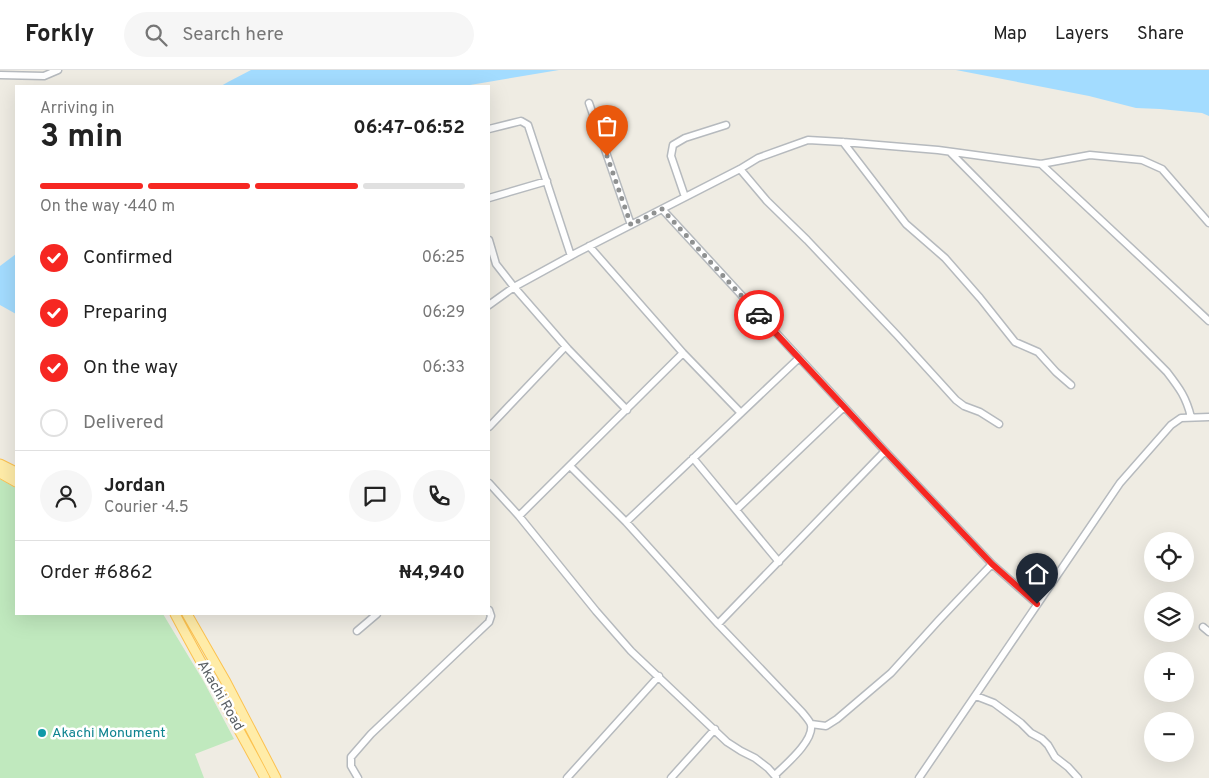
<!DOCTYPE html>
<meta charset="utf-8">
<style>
:root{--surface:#fff;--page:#f6f6f6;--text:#222;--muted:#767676;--line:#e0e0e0;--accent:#f62722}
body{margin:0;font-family:Overpass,sans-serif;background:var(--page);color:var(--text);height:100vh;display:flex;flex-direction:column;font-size:19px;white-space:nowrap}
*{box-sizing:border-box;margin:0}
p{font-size:16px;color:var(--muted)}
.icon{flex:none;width:28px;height:28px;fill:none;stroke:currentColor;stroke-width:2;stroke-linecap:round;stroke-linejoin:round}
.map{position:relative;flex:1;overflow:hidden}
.panel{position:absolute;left:15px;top:15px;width:475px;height:530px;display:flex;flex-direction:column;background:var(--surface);border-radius:0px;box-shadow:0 5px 20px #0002}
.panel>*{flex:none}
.tools{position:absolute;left:1144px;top:462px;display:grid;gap:10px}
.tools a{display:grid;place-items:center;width:50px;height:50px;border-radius:50%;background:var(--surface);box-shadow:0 5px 20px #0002;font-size:25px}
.pin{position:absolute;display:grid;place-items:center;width:42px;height:42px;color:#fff;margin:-51px -21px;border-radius:50% 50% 50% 0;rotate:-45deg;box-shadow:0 0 5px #0007}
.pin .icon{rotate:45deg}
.courier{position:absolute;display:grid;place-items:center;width:50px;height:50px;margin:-25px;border:4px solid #f62722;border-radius:50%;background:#fff;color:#222;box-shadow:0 1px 6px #0007}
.head em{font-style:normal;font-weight:700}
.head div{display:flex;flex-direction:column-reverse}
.head{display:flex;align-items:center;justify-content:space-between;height:85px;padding:0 25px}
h1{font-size:32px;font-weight:700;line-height:38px}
.bar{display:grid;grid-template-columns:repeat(4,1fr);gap:8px 5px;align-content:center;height:60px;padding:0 25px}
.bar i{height:6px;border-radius:4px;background:var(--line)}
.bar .active{background:var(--accent)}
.bar p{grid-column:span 4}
.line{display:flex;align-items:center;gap:12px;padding:0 25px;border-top:1px solid var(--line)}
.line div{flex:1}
.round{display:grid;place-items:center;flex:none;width:52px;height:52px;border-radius:26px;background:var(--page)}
ol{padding:0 25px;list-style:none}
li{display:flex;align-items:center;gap:15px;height:55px}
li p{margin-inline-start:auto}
li .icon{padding:5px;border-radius:50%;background:var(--accent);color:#fff;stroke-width:4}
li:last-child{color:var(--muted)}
li i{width:28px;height:28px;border:2px solid var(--line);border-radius:50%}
header{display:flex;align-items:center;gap:30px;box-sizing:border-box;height:70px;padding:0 25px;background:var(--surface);border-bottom:1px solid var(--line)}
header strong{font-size:24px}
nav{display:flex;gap:28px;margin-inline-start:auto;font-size:18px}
.search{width:350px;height:45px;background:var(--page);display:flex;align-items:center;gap:12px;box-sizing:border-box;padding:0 18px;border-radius:28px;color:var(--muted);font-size:19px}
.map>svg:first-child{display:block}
</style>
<header>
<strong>Forkly</strong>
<div class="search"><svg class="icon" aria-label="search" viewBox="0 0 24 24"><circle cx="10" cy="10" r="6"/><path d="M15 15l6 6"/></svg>Search here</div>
<nav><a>Map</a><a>Layers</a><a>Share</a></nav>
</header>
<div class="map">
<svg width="1209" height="708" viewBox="0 0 1209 708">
<rect width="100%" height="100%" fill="#efece3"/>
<path fill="#c0e9be" d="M0,409l16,9v126h147l41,68 30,57 -39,15 9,24h-204z"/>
<path fill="#a3dcff" d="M251,0h308l-95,16h-243l7,-4z
M956,0h253v46l-7,-3 -42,-4 -24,-1 -47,-12z
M16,184v60l-16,-9v-39z"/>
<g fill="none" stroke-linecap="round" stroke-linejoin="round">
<defs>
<path id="minor" d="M0,5l44,1 14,-6
M589,33l42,122
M489,59l32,-8 7,4 43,131
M843,72l63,82 39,34 35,40 35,44 23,10 18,20 15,13
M950,82l217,220c13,17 19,25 24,45
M1041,94l168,157
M740,99l27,32 40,39 90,95 59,65 8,6 16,6 19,12
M685,127l-14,-41 2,-11 12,-7 41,-13
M489,128l58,-17
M662,139l223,242 107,113 45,40
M489,170l7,24 18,23 54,62 59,61
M589,176l94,107 58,60
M489,235l25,-18 62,-34 164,-84 18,-11 50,-18 35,2 95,8 103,14 49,-9 52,5 20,9 47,54
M489,357l76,-80
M693,388l86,104
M570,396l56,56 92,102 84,88c3,4 8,9 9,13 3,16 -26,40 -36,50
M489,413l30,33 77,95 35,40 96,91 14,9 14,7 13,10 8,9
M736,440l108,-103
M519,446l164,-163
M626,452l173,-164
M718,554l167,-173
M1203,557l6,5
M357,561l20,-17
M976,626l18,7 27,20 10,10 11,6 6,6 7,12 13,10 10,11
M811,654l15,2 11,-7 54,-46 48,-53 53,-56
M358,708l-7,-12v-9l20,-23 118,-112 2,-6 -2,-6
M567,708l92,-102
M671,708l44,-49
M919,708l201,-295 51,-58 10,-7 28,-1"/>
<path id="major" d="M0,394l16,8
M0,403l16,9
M175,544c29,55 61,109 90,164
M187,544l39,68 50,96"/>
</defs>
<use href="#minor" stroke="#b6babe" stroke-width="9"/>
<use href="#major" stroke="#fcc24f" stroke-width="11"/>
<use href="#minor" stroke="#fff" stroke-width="6"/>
<use href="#major" stroke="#ffeca8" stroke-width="9"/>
</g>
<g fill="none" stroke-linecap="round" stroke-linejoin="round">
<path stroke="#8f9191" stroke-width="5" stroke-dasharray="0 9" d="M607,86l24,69 31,-16 97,106"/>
<path stroke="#f62722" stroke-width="6" d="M759,245l126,136 107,113 45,40"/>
</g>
<circle fill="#0f9aa8" stroke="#fff" stroke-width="2" cx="42" cy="663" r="5"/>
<g text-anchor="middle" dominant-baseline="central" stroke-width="5" stroke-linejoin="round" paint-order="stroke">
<g font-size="14" fill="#5b6065" stroke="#fff">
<text transform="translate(220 626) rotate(60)">Akachi Road</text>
</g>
<g font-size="14" fill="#0d838f" stroke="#fff" text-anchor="start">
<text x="52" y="663">Akachi Monument</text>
</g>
</g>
</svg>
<div class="tools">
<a><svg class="icon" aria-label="locate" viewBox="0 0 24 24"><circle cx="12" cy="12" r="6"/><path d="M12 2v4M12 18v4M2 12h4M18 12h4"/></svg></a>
<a><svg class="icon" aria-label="layers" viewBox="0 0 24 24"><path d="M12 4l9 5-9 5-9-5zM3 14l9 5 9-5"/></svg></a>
<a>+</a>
<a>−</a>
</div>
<div class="pin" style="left:607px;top:86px;background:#ea580c"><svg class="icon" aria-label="bag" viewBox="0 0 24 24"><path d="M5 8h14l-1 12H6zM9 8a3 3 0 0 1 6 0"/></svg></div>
<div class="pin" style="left:1037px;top:534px;background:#1f2937"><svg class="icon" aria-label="home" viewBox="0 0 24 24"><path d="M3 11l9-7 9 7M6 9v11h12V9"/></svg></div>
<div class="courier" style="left:759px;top:245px"><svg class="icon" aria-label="car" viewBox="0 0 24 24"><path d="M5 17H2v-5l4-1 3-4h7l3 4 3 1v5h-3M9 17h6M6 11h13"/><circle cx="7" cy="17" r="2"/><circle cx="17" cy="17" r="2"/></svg></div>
<section class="panel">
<div class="head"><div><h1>3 min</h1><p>Arriving in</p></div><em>06:47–06:52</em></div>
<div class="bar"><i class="active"></i><i class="active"></i><i class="active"></i><i></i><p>On the way · 440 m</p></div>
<ol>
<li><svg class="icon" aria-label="check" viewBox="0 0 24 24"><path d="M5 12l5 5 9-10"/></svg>Confirmed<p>06:25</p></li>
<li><svg class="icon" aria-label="check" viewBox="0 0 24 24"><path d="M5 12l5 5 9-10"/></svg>Preparing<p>06:29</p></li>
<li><svg class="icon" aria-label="check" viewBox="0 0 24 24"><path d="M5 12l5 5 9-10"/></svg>On the way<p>06:33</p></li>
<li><i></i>Delivered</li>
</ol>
<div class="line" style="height:90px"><a class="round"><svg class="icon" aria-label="person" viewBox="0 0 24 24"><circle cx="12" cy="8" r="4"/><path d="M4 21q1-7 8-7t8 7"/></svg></a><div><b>Jordan</b><p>Courier · 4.5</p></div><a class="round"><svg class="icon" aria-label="chat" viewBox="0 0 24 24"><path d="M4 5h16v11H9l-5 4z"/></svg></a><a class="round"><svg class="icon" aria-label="phone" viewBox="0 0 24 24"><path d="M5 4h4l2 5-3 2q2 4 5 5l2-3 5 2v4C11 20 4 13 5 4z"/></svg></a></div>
<div class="line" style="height:65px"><div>Order #6862</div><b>₦4,940</b></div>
</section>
</div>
